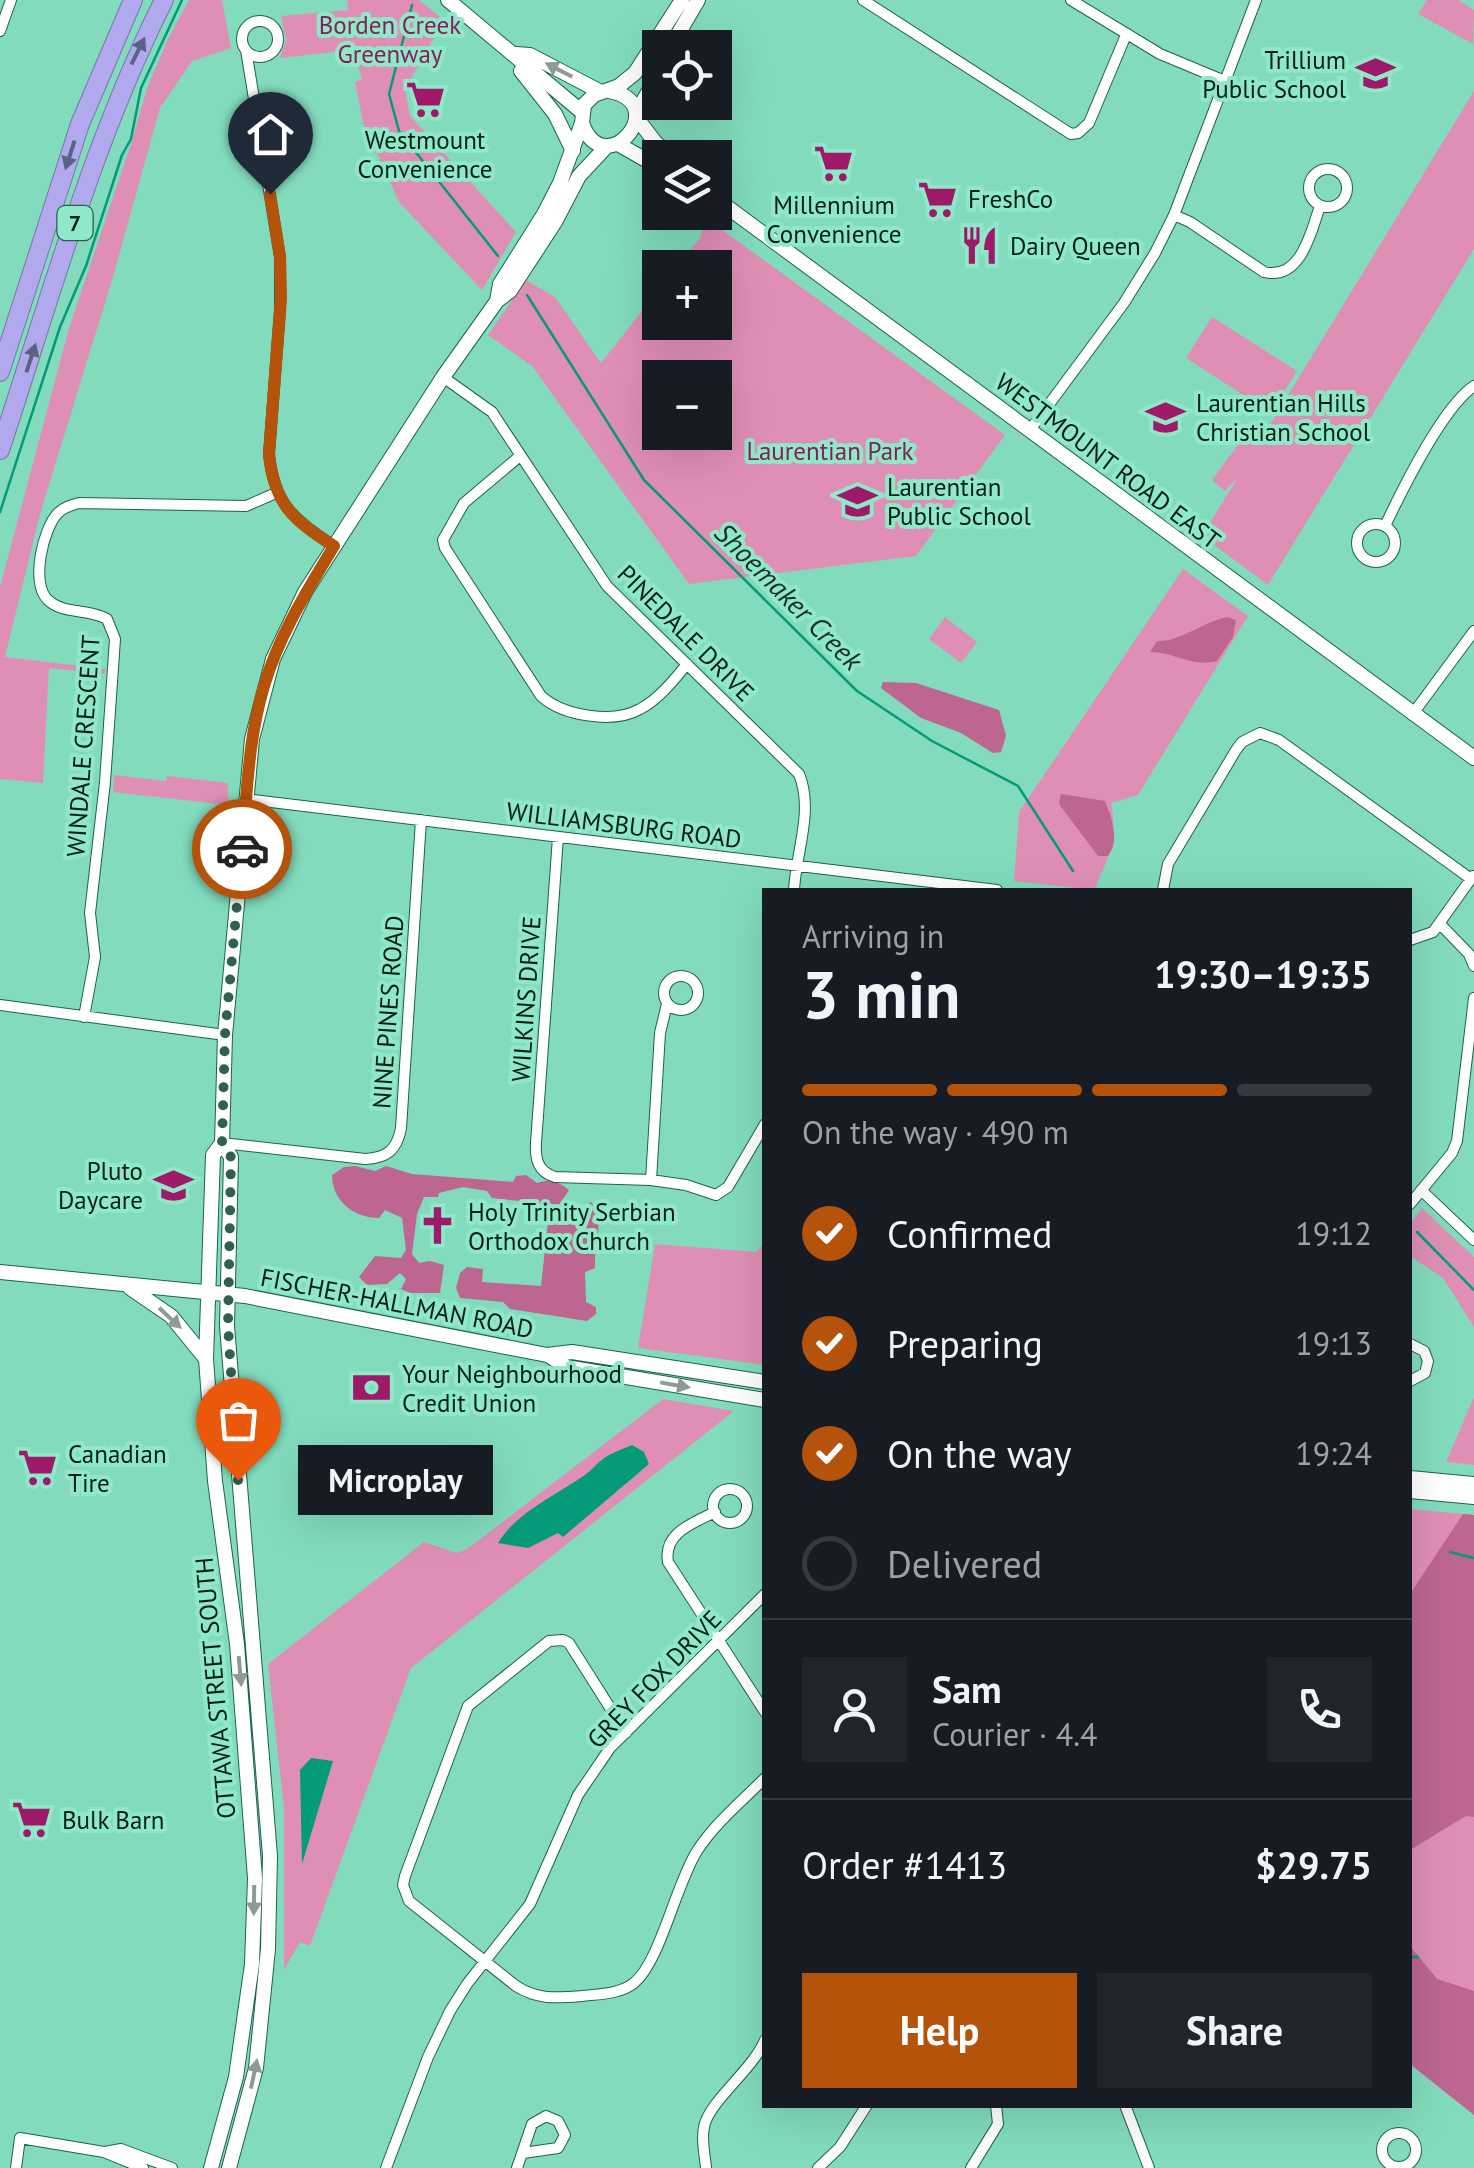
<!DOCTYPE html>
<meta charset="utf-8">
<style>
:root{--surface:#171b24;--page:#20242c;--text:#f1f3f6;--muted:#9ea1a6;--line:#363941;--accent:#b45309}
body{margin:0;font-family:"PT Sans",sans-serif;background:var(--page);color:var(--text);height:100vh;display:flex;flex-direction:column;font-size:38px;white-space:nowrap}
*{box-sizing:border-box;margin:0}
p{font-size:32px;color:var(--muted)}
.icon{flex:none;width:55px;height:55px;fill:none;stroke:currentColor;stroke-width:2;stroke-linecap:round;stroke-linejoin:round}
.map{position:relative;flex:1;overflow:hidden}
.panel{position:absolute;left:762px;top:888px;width:650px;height:1220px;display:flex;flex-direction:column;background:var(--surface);border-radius:0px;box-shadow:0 10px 40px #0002}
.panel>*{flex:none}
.buttons{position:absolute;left:642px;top:30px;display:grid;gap:20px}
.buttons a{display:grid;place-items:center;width:90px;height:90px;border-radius:0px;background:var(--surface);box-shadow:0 10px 40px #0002;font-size:50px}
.pin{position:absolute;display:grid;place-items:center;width:85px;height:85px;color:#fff;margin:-102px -42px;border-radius:50% 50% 50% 0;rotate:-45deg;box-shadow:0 0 10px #0007}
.pin .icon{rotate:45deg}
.courier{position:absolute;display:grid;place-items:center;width:100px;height:100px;margin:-50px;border:8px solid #b45309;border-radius:50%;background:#fff;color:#222;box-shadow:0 2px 12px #0007}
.bubble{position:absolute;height:70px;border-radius:0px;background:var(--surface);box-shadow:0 10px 40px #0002;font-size:32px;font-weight:700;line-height:70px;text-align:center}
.overview em{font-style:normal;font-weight:700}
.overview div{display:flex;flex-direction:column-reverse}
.overview{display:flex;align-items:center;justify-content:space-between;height:170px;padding:0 40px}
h1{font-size:65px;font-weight:700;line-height:75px}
.bar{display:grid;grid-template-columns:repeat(4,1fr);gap:15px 10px;align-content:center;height:120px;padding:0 40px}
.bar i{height:12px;border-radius:8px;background:var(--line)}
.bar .active{background:var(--accent)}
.bar p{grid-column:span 4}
.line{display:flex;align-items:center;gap:25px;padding:0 40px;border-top:2px solid var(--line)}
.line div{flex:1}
.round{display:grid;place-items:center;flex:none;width:105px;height:105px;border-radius:0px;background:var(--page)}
ol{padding:0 40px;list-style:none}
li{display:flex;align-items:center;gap:30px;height:110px}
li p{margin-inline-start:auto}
li .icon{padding:10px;border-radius:50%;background:var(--accent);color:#fff;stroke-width:4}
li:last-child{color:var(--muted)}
li i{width:55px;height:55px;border:5px solid var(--line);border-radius:50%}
.action{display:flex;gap:20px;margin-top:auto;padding:20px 40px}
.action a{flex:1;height:115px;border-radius:0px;background:var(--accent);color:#fff;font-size:40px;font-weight:700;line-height:115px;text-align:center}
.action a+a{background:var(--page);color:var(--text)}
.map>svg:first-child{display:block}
</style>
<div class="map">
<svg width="1474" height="2168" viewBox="0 0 1474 2168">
<rect width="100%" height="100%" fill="#82dbbd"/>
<path fill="#df8fb6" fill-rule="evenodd" d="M189,0h33l9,48 -39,13 -32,47 -47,169 -73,237 -35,143 100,12v5l-56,-6 -6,115 -43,-4v-192l69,-259 64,-190 13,-47 22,-52z
M347,0h72l25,20 -39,69 5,27 106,116 -34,58 -83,-88 -22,-49h-8l-14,-71 7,-2 -8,-30 -74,8 6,-18 -5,-24 67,-6z
M1427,0h31l16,10 -1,34 -55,-30z
M1474,91v158l-206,336 -66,-49 36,-59 -13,14 -13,-11 30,-41 15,7z
M707,219l298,216 -89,121 -227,28 -157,-218 -44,-31 38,-55 29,17 46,66 59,-75v34h55v-54l-39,-1 24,-29zM660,378h55v54h-55z
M1212,317l85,54 -26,42 -85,-55z
M1183,569l65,47 -110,179 -27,8c7,37 -2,54 -17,87l-80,-9 5,-69z
M945,617l32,25 -16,21 -32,-24z
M114,775l52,6 1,-5 61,7v22l-115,-13z
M1422,1208l52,49v70l-31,-49 -33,-22v-32z
M765,1241v124l-127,-17 17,-104 102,8z
M1474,1397v68l-28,-3z
M663,1399l71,12 -323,257 -101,278 -10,-4 -16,28v-162l-16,-144 156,-122 33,11 13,-6z
M1410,1509l64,6v600l-64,-51z"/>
<path fill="#bc6691" d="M1227,617l9,3 -3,17 -16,24c-26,7 -41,-9 -67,-9l7,-11c23,1 48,-20 70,-24z
M883,682l33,1 83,27 7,26 -5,16 -8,1 -32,-20 -40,-15 -40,-30z
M1061,794l44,7c7,17 15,40 3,55h-10l-39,-52z
M355,1166l20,5 11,-5 26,8 101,8 3,-6 10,-1 11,8c13,-4 21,-2 32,7l-10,15 5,9 11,1 16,-13 8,9c1,21 -5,36 -4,57l-10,4 1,30 10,5v7l-9,7 -77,-12 -7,-7 -43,-4 -4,-10 4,-15 7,-6 16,2 -1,13 59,4 8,-73 -12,-10 -45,-5 -5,-7 -24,-4 -24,6 -1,4h-14l-7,17 -5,40 7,9 11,-2 14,4 -4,28h-30l-9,-4 5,-10 -6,-6 -13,11 -20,1 -8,-8 16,-21 26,2 5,-8 -4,-32 -17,-8 -6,8c-25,0 -47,-17 -47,-43l12,-8z
M1463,1514l11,1v302l-8,-1 -56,34v-256z
M1410,1946l27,33 37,12v124l-64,-51z"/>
<path fill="#049b79" d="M632,1445l12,7 5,12 -86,73 -5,-4 -30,15 -30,-5c18,-30 56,-47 87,-68 6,-4 11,-11 18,-16 8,-6 20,-10 29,-14z
M311,1758l22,3 -31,103 -2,-94z"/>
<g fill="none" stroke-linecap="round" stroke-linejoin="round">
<path stroke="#049b79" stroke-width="2.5" d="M412,5l-23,89 10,37 99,125
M527,295l117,185 213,211 75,50 86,45 55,85
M0,512l60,-185 26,-61 36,-111 9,-16 10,-51 41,-88
M1417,1232l57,58
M1450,1552l24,6
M1410,1957h8"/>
<defs>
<path id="minor" d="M863,0l208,134 7,-1 11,-10 37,-88
M1071,0l89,54 65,27
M242 39a18 18 0 1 1 36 0a18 18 0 1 1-36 0Z
M0,31l11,-31
M246,50l34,207v53l-11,144c5,50 24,65 65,92
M1309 188a19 19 0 1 1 38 0a19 19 0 1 1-38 0Z
M1174,215l16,7 74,50c37,9 47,-40 56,-66
M443,377l49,35 115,174 192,188c15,36 -3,78 -5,116
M1030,430l94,-127 31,-50 19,-38 82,-215
M520,456l-56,47 -21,37 2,8 96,148c22,20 73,28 99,13 18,-9 35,-30 47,-45
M1357 543a19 19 0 1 1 38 0a19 19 0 1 1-38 0Z
M1385,526c17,-36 58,-119 89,-140
M1412,715l62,-84
M246,799l751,91
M558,837l-22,306c-1,16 2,29 19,34l96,3 35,5 30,10 12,-8 37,-63
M1163,890l5,-26 68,-114 6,-8 18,-9 19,7 192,139
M1440,924l29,30 5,12
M1410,940l23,-8 40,-56
M664 993a17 17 0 1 1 34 0a17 17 0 1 1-34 0Z
M0,1005l225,30
M84,1017l11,-60 -5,-44 15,-131 10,-143 -8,-20c-19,-11 -43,-4 -59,-19 -18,-16 -5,-72 10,-87 6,-6 13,-8 21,-10l167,3 30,-13
M222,1143l143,16c22,-1 32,-9 36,-31l20,-308
M651,1180l9,-147 7,-29
M1421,1190l53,50
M1410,1204l42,-51 5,-12 17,-143
M1410,1344l14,7 4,10 -3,12 -15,8
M713 1506a17 17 0 1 1 34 0a17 17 0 1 1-34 0Z
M715,1512c-22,11 -52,21 -47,50l97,150
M626,1733l-57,-90 -6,-3 -14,1 -81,65 -63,170 -2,9 6,16 107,85c22,14 41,12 66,10 18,-2 38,-2 52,-13 26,-21 42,-99 63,-132 18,-28 45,-50 68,-73
M1125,2105l24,63
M1382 2150a17 17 0 1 1 34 0a17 17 0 1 1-34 0Z
M105,2152l16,-3 51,19
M16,2168l4,-30 84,14 39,16
M386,2168l42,-111 22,-46 17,-27 63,-80 48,-109 32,-47 155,-154
M517,2168l15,-44 14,-8 12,5 7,14 -7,13 -35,5
M706,2168c-1,-13 -5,-28 -2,-41 5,-26 48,-56 61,-87
M818,2168l22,-21 27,-42
M971,2168l27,-44 -2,-19"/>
<path id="secondary" d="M448,0l134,112
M670,48l28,-48
M516,54l14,1 71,37
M521,71l34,43 18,37
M636,113l24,-41
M636,117l19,25 19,16
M582,123c22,62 92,-20 27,-32
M618,144l42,24
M715,198l759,560
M497,301l3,-17 44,-70 16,-31 22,-60 2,-18 10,-10 25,-9 16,-13 47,-73
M222,1143l9,14 -4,169 43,530 -2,93 -12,119 -27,100
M0,1272l245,24 302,59 25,-3 193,30
M130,1288l41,28 35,43
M548,1355l18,12 199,33
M1410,1478l64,6
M1410,1491l64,6
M211,2168l25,-91 16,-113 3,-86 -18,-234 -22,-163 -9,-122 7,-204 9,-12 3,-108 27,-296 21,-80 32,-67 138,-215 54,-76 13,-10 45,-69 24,-46 28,-30"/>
<path id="motorway" d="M0,372l80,-248 53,-124
M0,450c50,-151 92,-307 164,-450"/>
</defs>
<use href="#minor" stroke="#1b634e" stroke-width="12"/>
<use href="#secondary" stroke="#1b634e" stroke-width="16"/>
<use href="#motorway" stroke="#7478a3" stroke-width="20"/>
<use href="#minor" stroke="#fff" stroke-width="10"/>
<use href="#secondary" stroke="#fff" stroke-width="14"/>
<use href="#motorway" stroke="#b1a8ee" stroke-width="18"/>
</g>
<defs><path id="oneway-solid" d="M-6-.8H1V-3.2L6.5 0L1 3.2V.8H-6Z" transform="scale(2.5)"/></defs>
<g fill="#5a6482">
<use href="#oneway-solid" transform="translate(138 51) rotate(-64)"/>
<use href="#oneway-solid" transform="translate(70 155) rotate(108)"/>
<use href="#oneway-solid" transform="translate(31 358) rotate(-72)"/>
</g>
<g fill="#8e9a97">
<use href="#oneway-solid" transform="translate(559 70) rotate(-153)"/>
<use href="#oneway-solid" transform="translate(170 1318) rotate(43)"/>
<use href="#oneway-solid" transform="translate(675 1385) rotate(10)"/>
<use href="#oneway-solid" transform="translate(240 1671) rotate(85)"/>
<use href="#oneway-solid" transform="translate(254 1900) rotate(91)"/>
<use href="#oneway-solid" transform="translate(254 2074) rotate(-78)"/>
</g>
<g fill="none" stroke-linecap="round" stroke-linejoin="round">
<path stroke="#2f6151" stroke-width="10" stroke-dasharray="0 18" d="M238,1480l-10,-154 3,-169 -9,-13 3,-109 17,-186"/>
<path stroke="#b45309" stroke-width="12" d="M242,849c5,-55 6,-110 22,-163 15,-51 43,-95 70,-140 -41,-26 -60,-42 -65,-92l12,-156 -1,-41 -10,-63"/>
</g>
<defs>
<symbol id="school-bare" viewBox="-9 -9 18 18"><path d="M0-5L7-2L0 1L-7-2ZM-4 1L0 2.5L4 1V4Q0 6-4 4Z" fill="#9e1969" stroke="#8fe9c9" stroke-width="2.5" paint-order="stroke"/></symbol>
<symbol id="supermarket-bare" viewBox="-9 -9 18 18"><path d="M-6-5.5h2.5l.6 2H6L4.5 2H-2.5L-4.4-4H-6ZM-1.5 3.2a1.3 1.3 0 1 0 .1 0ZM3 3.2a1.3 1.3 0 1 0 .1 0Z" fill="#9e1969" stroke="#8fe9c9" stroke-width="2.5" paint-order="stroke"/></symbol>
<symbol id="restaurant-bare" viewBox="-9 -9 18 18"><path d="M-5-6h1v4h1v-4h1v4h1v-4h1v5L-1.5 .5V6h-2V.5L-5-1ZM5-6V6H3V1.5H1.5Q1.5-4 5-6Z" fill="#9e1969" stroke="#8fe9c9" stroke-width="2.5" paint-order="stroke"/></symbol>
<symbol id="church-bare" viewBox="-9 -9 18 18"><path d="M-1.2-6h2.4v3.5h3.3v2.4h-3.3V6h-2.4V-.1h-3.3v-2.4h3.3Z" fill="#9e1969" stroke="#8fe9c9" stroke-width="2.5" paint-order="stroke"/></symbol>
<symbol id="bank-bare" viewBox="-9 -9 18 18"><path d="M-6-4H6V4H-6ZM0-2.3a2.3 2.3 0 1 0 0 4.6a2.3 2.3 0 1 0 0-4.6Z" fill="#9e1969" stroke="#8fe9c9" stroke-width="2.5" paint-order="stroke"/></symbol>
</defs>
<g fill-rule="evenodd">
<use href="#school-bare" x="1348" y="46" width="55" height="55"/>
<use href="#supermarket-bare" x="398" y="72" width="55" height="55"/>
<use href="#supermarket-bare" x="806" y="136" width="55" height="55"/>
<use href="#supermarket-bare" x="910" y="172" width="55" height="55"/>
<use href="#restaurant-bare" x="952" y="218" width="55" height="55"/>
<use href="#school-bare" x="1138" y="390" width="55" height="55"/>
<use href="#school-bare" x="830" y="474" width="55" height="55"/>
<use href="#school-bare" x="146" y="1158" width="55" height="55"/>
<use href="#church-bare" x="410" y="1198" width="55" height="55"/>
<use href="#bank-bare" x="344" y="1360" width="55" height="55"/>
<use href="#supermarket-bare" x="10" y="1440" width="55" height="55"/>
<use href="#supermarket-bare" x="4" y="1792" width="55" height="55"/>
</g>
<g text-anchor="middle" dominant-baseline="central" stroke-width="8" stroke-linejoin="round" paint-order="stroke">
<rect fill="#8fe9c9" stroke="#2d5c4c" stroke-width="2.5" x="57.5" y="206" width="35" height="34" rx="8"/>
<g font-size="22" font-weight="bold" fill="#031f17">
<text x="75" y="223">7</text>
</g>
<g font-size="25" fill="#861e5b" stroke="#8fe9c9">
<text x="390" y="25">Borden Creek<tspan x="390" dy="29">Greenway</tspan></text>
<text x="830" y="451">Laurentian Park</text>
</g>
<g font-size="25" fill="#031f17" stroke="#8fe9c9" text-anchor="start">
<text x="1346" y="60" text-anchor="end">Trillium<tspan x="1346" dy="29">Public School</tspan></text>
<text x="425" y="140" text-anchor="middle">Westmount<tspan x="425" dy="29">Convenience</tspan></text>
<text x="968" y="199">FreshCo</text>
<text x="834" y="205" text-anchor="middle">Millennium<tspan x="834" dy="29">Convenience</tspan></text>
<text x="1010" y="246">Dairy Queen</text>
<text x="1196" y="403">Laurentian Hills<tspan x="1196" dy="29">Christian School</tspan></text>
<text x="887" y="487">Laurentian<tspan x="887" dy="29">Public School</tspan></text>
<text x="143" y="1171" text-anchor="end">Pluto<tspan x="143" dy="29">Daycare</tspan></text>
<text x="468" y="1212">Holy Trinity Serbian<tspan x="468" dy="29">Orthodox Church</tspan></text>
<text x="402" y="1374">Your Neighbourhood<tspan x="402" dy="29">Credit Union</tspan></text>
<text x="68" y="1454">Canadian<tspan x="68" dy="29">Tire</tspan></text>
<text x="62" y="1820">Bulk Barn</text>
</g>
<g font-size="25" fill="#031f17" stroke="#8fe9c9">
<text transform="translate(1108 461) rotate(37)">WESTMOUNT ROAD EAST</text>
<text transform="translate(686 633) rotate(45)">PINEDALE DRIVE</text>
<text transform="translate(83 746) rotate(-86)">WINDALE CRESCENT</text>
<text transform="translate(624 825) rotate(7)">WILLIAMSBURG ROAD</text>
<text transform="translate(526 999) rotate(-86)">WILKINS DRIVE</text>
<text transform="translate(388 1012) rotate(-86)">NINE PINES ROAD</text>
<text transform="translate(397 1303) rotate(11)">FISCHER-HALLMAN ROAD</text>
<text transform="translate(654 1679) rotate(-46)">GREY FOX DRIVE</text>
<text transform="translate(215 1688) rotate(-95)">OTTAWA STREET SOUTH</text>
</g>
<g font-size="28" font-style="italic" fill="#1a2f27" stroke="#8fe9c9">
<text transform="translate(789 596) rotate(45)">Shoemaker Creek</text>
</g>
</g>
</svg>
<div class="buttons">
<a><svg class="icon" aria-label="locate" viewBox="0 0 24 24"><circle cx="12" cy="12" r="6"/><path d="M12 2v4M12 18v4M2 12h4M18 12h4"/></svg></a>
<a><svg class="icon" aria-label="layers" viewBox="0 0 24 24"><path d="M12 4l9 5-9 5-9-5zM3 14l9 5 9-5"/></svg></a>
<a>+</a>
<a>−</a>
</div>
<div class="pin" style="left:238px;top:1480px;background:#ea580c"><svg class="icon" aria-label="bag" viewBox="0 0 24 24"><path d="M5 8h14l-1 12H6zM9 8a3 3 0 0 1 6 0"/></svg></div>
<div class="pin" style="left:270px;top:194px;background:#1f2937"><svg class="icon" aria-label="home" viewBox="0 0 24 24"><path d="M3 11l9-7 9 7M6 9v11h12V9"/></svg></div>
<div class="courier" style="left:242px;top:849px"><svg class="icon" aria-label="car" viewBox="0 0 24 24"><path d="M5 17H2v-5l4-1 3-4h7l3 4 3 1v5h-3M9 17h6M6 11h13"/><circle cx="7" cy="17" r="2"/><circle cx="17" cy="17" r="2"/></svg></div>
<div class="bubble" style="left:298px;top:1445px;width:195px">Microplay</div>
<section class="panel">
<div class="overview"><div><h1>3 min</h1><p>Arriving in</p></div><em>19:30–19:35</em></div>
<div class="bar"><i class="active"></i><i class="active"></i><i class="active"></i><i></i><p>On the way · 490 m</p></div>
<ol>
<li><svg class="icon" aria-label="check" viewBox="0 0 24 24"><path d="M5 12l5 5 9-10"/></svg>Confirmed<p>19:12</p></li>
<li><svg class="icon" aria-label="check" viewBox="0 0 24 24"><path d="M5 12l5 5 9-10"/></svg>Preparing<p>19:13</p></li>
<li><svg class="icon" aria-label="check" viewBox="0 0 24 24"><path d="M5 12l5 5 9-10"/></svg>On the way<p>19:24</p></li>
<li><i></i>Delivered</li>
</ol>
<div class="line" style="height:180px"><a class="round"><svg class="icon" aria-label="person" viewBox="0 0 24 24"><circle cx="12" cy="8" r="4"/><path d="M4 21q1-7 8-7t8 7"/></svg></a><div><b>Sam</b><p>Courier · 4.4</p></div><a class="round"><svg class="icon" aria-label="phone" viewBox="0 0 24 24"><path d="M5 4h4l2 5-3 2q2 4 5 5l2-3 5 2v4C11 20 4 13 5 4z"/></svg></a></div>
<div class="line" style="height:130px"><div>Order #1413</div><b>$29.75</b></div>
<div class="action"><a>Help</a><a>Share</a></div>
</section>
</div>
